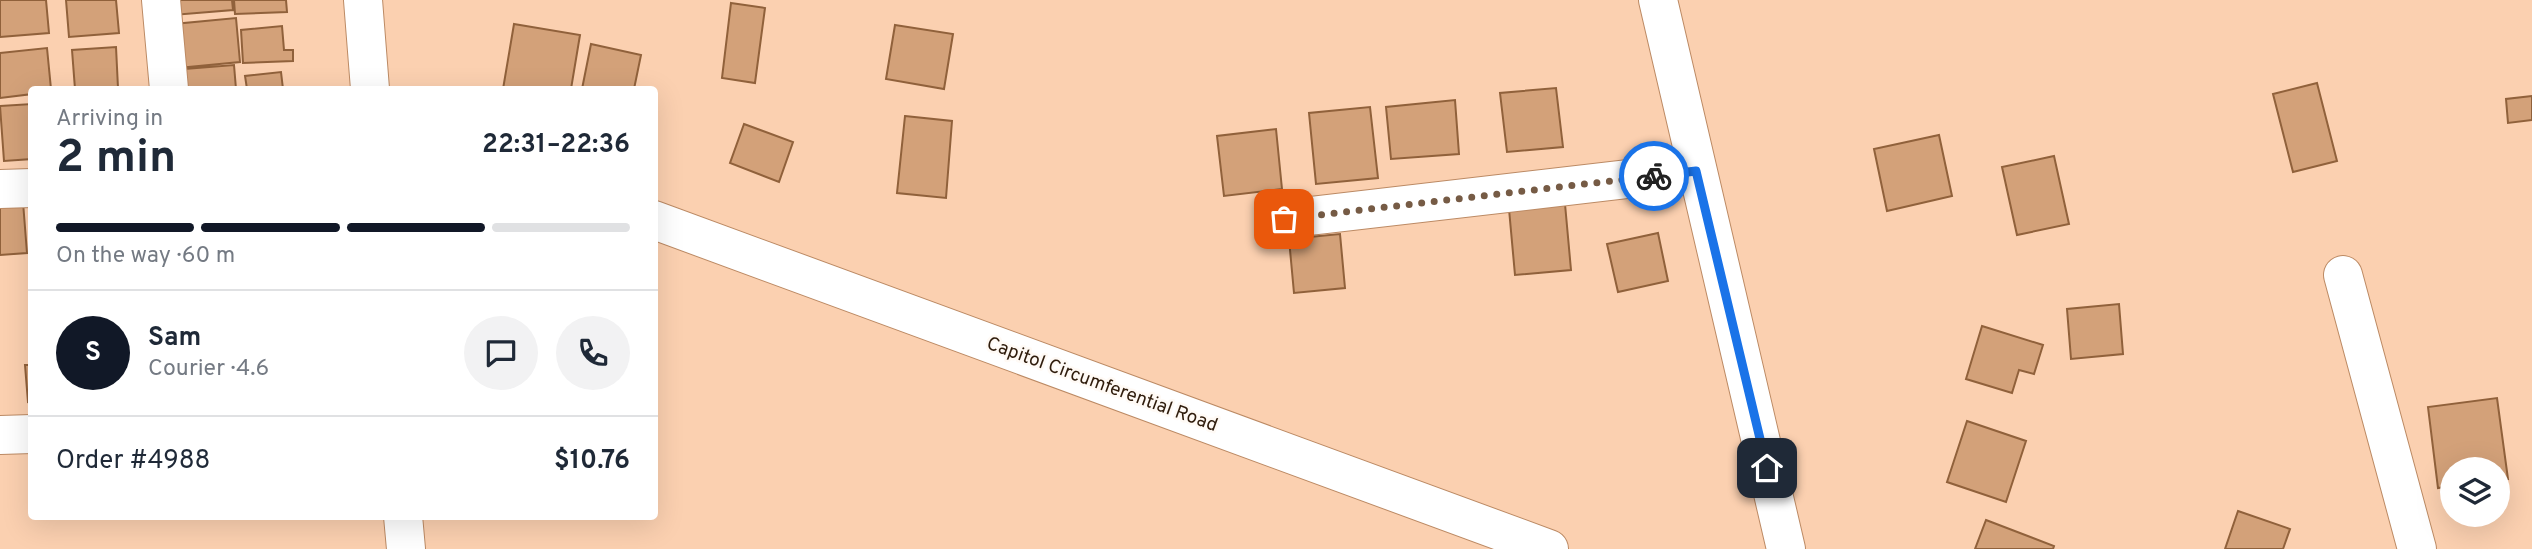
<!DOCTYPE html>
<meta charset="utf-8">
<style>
:root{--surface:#fff;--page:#f2f2f3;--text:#1f2937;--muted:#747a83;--line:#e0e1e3;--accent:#111827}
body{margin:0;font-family:Overpass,sans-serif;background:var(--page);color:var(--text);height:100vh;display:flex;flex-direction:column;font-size:26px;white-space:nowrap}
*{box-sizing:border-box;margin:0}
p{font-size:23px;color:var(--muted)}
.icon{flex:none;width:38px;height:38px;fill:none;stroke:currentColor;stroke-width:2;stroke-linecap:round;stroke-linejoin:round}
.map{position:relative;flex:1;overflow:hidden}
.drawer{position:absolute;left:28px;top:86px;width:630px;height:434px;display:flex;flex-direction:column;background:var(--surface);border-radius:7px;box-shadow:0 7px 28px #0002}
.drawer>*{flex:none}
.controls{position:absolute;left:2440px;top:457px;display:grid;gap:14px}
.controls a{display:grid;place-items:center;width:70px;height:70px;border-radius:50%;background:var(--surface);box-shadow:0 7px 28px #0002;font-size:35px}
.pin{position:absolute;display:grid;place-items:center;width:60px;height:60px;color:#fff;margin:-30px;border-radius:14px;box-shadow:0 4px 10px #0006}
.courier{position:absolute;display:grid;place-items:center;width:70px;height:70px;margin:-35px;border:5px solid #1a73e8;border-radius:50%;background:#fff;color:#222;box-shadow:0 2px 9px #0007}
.headline em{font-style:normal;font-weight:700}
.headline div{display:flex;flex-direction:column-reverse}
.headline{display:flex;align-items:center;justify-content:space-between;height:119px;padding:0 28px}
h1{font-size:46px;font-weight:700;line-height:52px}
.bar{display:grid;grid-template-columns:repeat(4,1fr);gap:10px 7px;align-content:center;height:84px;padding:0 28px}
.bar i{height:9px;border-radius:5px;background:var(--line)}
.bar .current{background:var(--accent)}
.bar p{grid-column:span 4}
.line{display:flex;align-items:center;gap:18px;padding:0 28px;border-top:2px solid var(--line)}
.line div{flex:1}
.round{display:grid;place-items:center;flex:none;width:74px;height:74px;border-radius:37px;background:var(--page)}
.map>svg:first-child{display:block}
</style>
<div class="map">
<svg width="2532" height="549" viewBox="0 0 2532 549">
<rect width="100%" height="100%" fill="#fbd0b0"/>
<path fill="#d3a179" stroke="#90613b" stroke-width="2" d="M0,0h46l3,33 -49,4z
M66,0h50l3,33 -50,4z
M172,0h60l1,10 -60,5z
M234,0h52l1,12 -52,2z
M731,3l34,5 -10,75 -33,-5z
M236,18l4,44 -62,6 -4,-44z
M514,24l66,11 -9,54h-68z
M895,25l58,9 -9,55 -58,-10z
M282,26l2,24h9v11l-50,2 -2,-33z
M591,44l50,11 -7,34h-52z
M116,47l2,41 -43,1 -3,-39z
M47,48l4,41h-19v5l-32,4v-45z
M234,65l2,24h-62l-2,-19z
M281,72l2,17h-36l-2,-13z
M2317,83l20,78 -44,11 -20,-78z
M1556,88l7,59 -56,5 -7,-59z
M2532,96v24l-24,3 -2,-24z
M1455,100l4,54 -68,5 -5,-52z
M32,104v55l-28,2 -4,-55z
M1370,107l8,71 -62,6 -7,-71z
M905,116l47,5 -6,77 -49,-5z
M744,124l49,18 -14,40 -49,-19z
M1276,129l6,60 -58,7 -7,-60z
M1939,135l13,61 -65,15 -13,-62z
M2054,156l15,68 -52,11 -15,-68z
M23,202l4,51 -27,2v-51z
M1565,204l6,66 -56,5 -6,-66z
M1658,233l10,48 -50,11 -11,-48z
M1340,234l5,54 -51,5 -5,-54z
M2119,304l4,50 -52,5 -4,-50z
M1982,326l61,19 -9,29 -15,-4 -7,23 -46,-14z
M25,365h7v36l-4,1z
M2497,398l11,81 -11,1v-11h-45v17l-14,2 -10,-81z
M1967,421l59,20 -20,61 -59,-20z
M2238,511l52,18 -7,20h-58z
M1986,520l68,26 -1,3h-78z"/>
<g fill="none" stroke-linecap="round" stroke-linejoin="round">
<defs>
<path id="minor" d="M161,0l8,89
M1658,0l128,549
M0,189l32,-1
M1284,219l412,-48
M2343,275l74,274
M0,435l32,-1"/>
<path id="major" d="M363,0l7,89
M654,220l895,329
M403,516l3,33"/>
</defs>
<use href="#minor" stroke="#bc8a64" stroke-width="40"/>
<use href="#major" stroke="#bc8a64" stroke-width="40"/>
<use href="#minor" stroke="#fff" stroke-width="38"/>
<use href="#major" stroke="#fff" stroke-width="38"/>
</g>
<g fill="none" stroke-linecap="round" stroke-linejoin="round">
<path stroke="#765b45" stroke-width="7" stroke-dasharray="0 12.6" d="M1284,219l370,-43"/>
<path stroke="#1a73e8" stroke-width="9" d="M1654,176l42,-5 71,297"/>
</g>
<g text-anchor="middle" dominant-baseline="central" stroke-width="5" stroke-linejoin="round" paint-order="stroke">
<g font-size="19" fill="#2f1c0c" stroke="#fffaf5">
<text transform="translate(1102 385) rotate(20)">Capitol Circumferential Road</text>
</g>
</g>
</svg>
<div class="controls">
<a><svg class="icon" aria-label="layers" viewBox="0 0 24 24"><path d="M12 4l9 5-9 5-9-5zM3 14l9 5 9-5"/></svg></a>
</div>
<div class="pin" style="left:1284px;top:219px;background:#ea580c"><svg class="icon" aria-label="bag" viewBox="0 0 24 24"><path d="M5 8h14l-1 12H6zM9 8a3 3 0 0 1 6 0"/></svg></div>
<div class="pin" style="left:1767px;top:468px;background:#1f2937"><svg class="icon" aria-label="home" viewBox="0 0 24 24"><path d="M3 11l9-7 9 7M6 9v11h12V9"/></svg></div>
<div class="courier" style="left:1654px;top:176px"><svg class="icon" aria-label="bike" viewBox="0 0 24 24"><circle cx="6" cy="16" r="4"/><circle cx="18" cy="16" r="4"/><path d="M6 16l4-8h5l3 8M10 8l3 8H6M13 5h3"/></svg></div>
<section class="drawer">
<div class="headline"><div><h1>2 min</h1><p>Arriving in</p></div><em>22:31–22:36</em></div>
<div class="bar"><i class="current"></i><i class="current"></i><i class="current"></i><i></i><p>On the way · 60 m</p></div>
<div class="line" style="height:126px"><b class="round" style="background:var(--accent);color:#fff">S</b><div><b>Sam</b><p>Courier · 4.6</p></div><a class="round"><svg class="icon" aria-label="chat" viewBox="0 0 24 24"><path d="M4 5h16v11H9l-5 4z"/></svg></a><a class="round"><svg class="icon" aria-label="phone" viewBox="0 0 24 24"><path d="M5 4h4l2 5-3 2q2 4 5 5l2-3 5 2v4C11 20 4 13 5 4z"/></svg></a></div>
<div class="line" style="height:91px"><div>Order #4988</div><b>$10.76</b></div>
</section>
</div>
